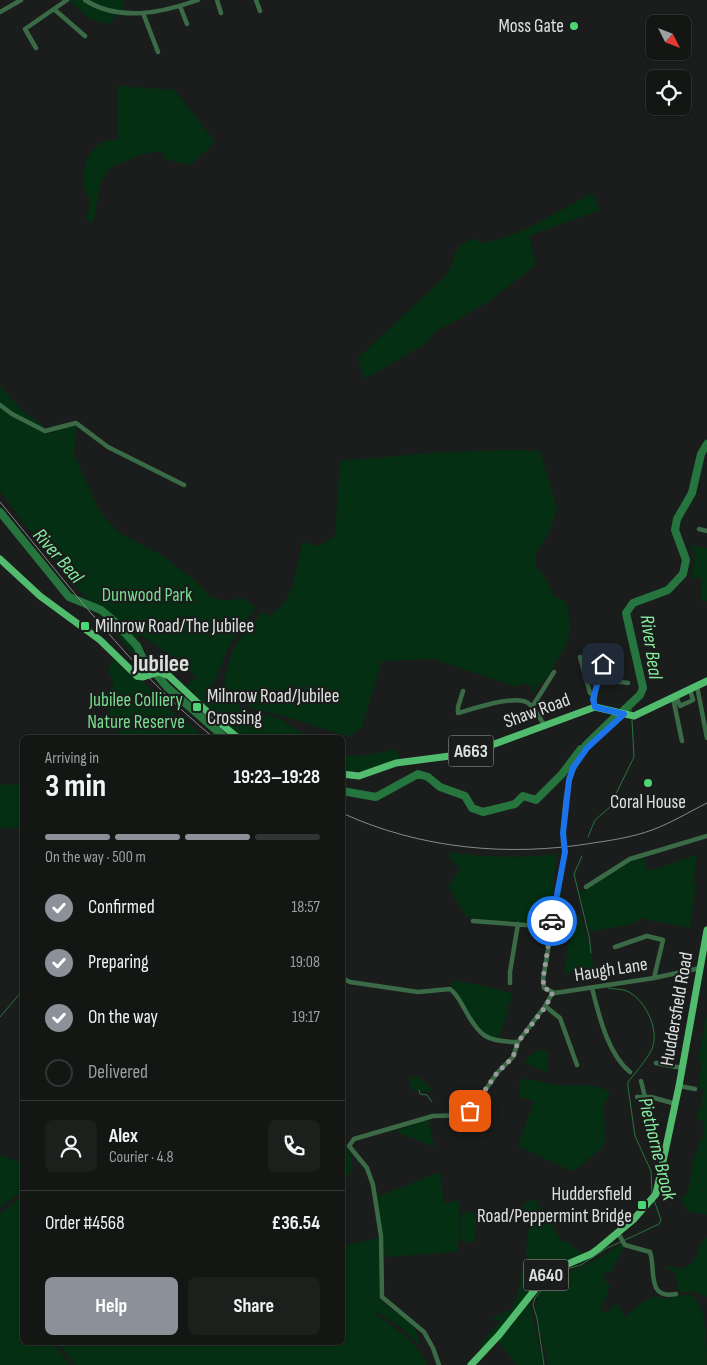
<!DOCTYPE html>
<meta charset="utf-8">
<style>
:root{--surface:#141614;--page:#1d1f1d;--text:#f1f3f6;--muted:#9d9fa0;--line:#333534;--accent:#8c9099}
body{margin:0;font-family:"Sofia Sans Condensed",sans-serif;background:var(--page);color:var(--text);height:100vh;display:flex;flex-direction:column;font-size:19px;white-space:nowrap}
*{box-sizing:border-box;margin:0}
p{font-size:16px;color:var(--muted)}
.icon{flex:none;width:28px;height:28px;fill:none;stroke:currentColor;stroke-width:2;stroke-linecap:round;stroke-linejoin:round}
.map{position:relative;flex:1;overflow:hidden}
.drawer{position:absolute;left:20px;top:735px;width:325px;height:610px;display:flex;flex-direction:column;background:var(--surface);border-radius:8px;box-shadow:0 1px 4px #0004,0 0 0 1px var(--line)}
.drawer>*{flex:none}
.needle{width:32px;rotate:132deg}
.buttons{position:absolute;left:646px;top:15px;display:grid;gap:10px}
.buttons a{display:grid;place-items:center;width:45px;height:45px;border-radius:8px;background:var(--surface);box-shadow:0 1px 4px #0004,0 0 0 1px var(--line);font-size:25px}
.pin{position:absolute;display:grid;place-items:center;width:42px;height:42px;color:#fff;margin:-21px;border-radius:10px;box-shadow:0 2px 8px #0006}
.courier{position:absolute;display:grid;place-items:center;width:50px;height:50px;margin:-25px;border:4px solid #1a73e8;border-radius:50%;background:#fff;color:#222;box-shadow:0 1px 6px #0007}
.headline em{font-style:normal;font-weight:700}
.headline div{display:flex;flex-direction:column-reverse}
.headline{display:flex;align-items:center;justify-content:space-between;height:85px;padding:0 25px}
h1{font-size:32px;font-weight:700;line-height:38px}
.bar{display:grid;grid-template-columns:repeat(4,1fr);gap:8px 5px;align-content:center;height:60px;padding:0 25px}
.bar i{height:6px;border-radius:4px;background:var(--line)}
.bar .active{background:var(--accent)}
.bar p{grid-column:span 4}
.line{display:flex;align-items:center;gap:12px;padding:0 25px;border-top:1px solid var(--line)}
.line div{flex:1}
.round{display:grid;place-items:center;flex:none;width:52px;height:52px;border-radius:8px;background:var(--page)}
ol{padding:0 25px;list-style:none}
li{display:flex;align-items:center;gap:15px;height:55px}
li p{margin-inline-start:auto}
li .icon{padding:5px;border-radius:50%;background:var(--accent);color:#fff;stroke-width:4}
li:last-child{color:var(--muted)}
li i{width:28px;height:28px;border:2px solid var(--line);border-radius:50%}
.button{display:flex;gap:10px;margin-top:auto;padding:10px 25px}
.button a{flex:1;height:58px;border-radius:8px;background:var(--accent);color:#fff;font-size:20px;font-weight:700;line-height:58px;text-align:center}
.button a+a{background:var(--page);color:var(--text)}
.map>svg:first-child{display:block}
</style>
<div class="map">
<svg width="707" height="1365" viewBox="0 0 707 1365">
<rect width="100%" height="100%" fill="#1a1d1b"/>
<path fill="#042f12" d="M71,0h53l-1,10h-6l-6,15 -7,-4 -4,2 -14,-7 -16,-15z
M117,86l58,4 40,52 -24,23 -27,-6 -2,-8 -19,3 -34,14 -8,14 -8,41 -8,-4c2,-4 5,-10 5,-15 1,-5 -5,-12 -6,-18 -3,-22 10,-50 34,-46z
M592,193l8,17 -71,26 7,29 -52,40 -48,26 -11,13 -60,35 -7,-21 89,-83 11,-28 16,-9 7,5c38,-5 78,-32 111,-50z
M0,386l23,25 21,15 -4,1 -23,-12 -17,-12z
M0,407l44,26 4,1 23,-9 6,1 -3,29 25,55 20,23 46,24 37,30 9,10 14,4 17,-3 14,9 -28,41 -16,40 33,22 32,8 33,19h-69l-55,-51 10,-9 -16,-15 -39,-27 -6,6 -23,-25 -25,-17 -64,-77 -23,-31z
M512,450l28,1 17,57 -7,23 -14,23 -1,12 9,9 10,22 10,3c6,8 7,28 4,38 -4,14 -18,33 -26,45l-3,-1 -5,11 -3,-2 1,-5 -9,-3 -7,4 -82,-28 -52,2 -20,66 -13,10 -68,-22 -26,-5 -27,-18 -4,-12 10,-33 20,-27h3l5,-9 5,5c27,-11 30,-48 35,-74l17,4 16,-10 5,-75 102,-9z
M689,545l18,3v53h-5l-1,-23h-10l4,-23z
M99,614c13,6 31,22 37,35 4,7 7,13 12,20h-3z
M113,658l13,14 10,7 7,2 26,28 36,28h-82l-14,-15 -1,-26 6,-13 -6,-11z
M395,749l5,9c-19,7 -37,17 -57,12l-1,-15c18,3 36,-2 53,-6z
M22,784v43l-22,2v-44z
M450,852c36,5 70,7 107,2l-8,68 -2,2 -73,-5 -8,-3 -18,-30 13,-17 -12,-11z
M697,855l-4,28h3l-6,45 -52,-10 -2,5 -46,9 -10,-39 53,-33 9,-4 6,15z
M580,913l15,56 -31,4 8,-51z
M454,981l22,3 35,9v6l-4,10 -3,1 4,2 -10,26c-27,-1 -29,-39 -48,-53z
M707,1014v201l-20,-4 -6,-15h4l3,-5 5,-26 -1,-2 12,-31 -2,-12 -6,-1 6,-15 1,-14 -4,-3 3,-25 -4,-2z
M537,1050l11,1v22l-24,-11z
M410,1077h9l15,15 -23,-2z
M525,1078c11,3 24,6 35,7 19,2 34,-4 50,8l-6,12 1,37 -2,5 -28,23h-6l-51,-24 16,-45 -14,-4 -1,-14z
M423,1121h6l5,26 -39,-16z
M343,1147h3c7,10 8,16 3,28l-6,3z
M0,1155l22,8v28l-22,17z
M440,1172l4,31 15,-2 1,20 -3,31 -72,5 -8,-60z
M22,1196v146l31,1 18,22h-71v-151z
M536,1199l1,5 15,20 9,18 6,-1 9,9 12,3 -38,15 -8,6 -28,40 -34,38 3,-12 16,-17 -1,-3h-5l1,-3 17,-8 6,-13 5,-19 -4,-1 7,-6 3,-5 -2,-16 4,-28 -8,-17z
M466,1212l11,1 -2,28 -2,1 -13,-1 2,-27z
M707,1237v60l-12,-5h-16l-4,-19 -10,-6 7,-1 10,3c12,-6 16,-11 17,-24z
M379,1238l1,62 35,27 5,19 -19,-19 -24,-15 -2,2c17,11 45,31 52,51h-351l-18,-22 284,-1 1,-96z
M622,1244l2,3 -13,25 -6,1 -2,3 2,5 5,4 -10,27 9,-1 7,-8 9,14c10,-8 26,-27 40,-18 8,-2 16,-5 24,-4 18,2 18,52 18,70h-159c-2,-17 -13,-46 -12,-61 3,-25 27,-28 46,-37 14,-7 27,-15 40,-23z
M530,1303l13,62h-26l-19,-24z"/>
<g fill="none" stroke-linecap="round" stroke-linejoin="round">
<path stroke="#26753e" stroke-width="1" d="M630,703l1,8
M588,837l7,-17 14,-12 25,-51 -2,-37
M582,856l-8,18 15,62 2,17
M342,908v6
M608,988c6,1 14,1 19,3 19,9 34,41 24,60 -6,11 -16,22 -23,31v5l7,49 16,35 1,23
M0,1017l22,-26
M419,1090l1,4 7,1 5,7
M625,1240l34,-16 2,-4 -7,-20
M544,1365l-7,-47 -4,-13 2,-7 17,-21 8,-6 21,-6 26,-17 14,-6"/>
<path stroke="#26753e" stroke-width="8" d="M0,512l69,85 32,13 12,10 24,26 5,11 25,30 58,51
M624,710l16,-15 3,-7 -17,-75 7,-10 35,-13 15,-16 3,-14 -11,-30 2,-11 15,-26 9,-39 6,-10
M586,745l30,-29
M342,791l34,6 42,-23 10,3 12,10 25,9 7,12 11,4 32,-8 8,-8 13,4 26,-26 19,-25"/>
<path stroke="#3b6b46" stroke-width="4.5" d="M85,0c34,22 77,13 113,0
M217,0l4,13
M256,0l4,11
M180,6l7,18
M55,10l30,26
M0,12l21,-12
M143,13l15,39
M36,48l-11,-19 42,-29
M0,405l12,9 33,17 31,-8 32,24 76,38
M699,529l8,2
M580,657l10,36 4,2
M600,679l28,4
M697,686l10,52
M463,691l-5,16v6c15,-4 57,-19 70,-10 7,5 12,16 17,23
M676,696l4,10 13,-6 -3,-10
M673,698l9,43
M532,707l22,-35
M595,707c-3,-8 8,-45 11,-57
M563,842c1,-33 1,-67 23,-93 11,-13 26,-23 38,-35
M565,852l-22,127 1,9 11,5 99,-15 46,-10
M586,887l44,-28 77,-23
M473,921l78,6
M615,947l32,-11 16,4 -9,38
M342,978l8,4 68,10 32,-3c7,5 10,12 14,19 15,28 22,34 54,34
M510,983v-11l8,-48
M592,988c7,28 16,66 38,84
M545,1006l15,12 17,47
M656,1063l26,5
M641,1081l4,16
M679,1086l16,3
M637,1097h14l25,7
M618,1233l7,12 25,7c6,17 -4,48 26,42
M439,1365l-6,-17 -9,-16 -42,-35 -1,-61 -8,-51 -6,-17 -18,-22 5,-7 79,-23 33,-1 8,-8 23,-34 16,-16 5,-15 27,-36 8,-14"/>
<path stroke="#51bb6e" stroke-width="7" d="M0,559l40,37 60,44 37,36
M159,672l10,4 46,43 23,19
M342,774l17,2 37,-13 54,-7 31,-7 114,-42 39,9 73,-35
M471,1365l28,-30 50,-63 42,-18 7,-5 36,-30 22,-25 23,-108 28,-156"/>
<path stroke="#878988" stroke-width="1" d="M0,502c67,81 132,169 214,236
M342,813c78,36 167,44 251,30 20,-3 40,-6 59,-13 19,-7 37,-18 55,-27"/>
<path stroke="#3b6b46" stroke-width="4.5" d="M563,842l2,10"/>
<path stroke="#51bb6e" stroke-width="7" d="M137,676l6,1 16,-5"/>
</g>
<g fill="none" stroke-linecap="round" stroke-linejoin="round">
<path stroke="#9a9c9b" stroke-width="5" stroke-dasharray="0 9" d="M470,1111l27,-38 16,-16 5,-15 28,-36 7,-14 -9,-4 -1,-9 9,-58"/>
<path stroke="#1a73e8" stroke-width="6" d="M552,921l13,-69 -2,-19 6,-53 4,-12 14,-20 37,-34 -29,-7 -2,-8 10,-35"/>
</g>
<g fill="#4cd676" stroke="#1a1d1b" stroke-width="2">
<circle cx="574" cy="26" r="5"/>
<rect x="80" y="621" width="10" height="10" rx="2.5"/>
<rect x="192" y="702" width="10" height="10" rx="2.5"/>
<circle cx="648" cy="783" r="5"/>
<rect x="637" y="1200" width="10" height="10" rx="2.5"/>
</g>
<g text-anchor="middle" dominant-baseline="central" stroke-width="4.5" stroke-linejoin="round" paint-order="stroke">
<g fill="#1a1d1b" stroke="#a4a6a5" stroke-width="1">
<rect x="448.5" y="735.5" width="45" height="31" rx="4"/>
<rect x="523.5" y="1259.5" width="45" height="31" rx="4"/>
</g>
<g font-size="18" font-weight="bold" fill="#dfe1e0">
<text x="471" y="751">A663</text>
<text x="546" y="1275">A640</text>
</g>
<g font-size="19" fill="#dfe1e0" stroke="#1a1d1b" text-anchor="end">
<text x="564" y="26">Moss Gate</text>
<text x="95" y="626" text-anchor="start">Milnrow Road/The Jubilee</text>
<text x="207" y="696" text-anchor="start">Milnrow Road/Jubilee<tspan x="207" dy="22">Crossing</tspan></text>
<text x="648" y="802" text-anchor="middle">Coral House</text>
<text x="632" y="1194">Huddersfield<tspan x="632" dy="22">Road/Peppermint Bridge</tspan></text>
</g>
<g font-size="19" fill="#77dd8f" stroke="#1a1d1b">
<text x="147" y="595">Dunwood Park</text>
<text x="136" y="700">Jubilee Colliery<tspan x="136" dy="22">Nature Reserve</tspan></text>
</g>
<g font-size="19" fill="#dfe1e0" stroke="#1a1d1b">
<text transform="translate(537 711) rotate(-20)">Shaw Road</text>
<text transform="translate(611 970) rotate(-9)">Haugh Lane</text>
<text transform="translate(677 1009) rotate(-80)">Huddersfield Road</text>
</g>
<g font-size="20" font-style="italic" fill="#86ec9e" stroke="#1a1d1b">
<text transform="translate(58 556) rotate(49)">River Beal</text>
<text transform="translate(651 647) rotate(82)">River Beal</text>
<text transform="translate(657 1149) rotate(76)">Piethorne Brook</text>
</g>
<g font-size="24" font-weight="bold" fill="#dcdfdc" stroke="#1a1d1b">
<text x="161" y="663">Jubilee</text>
</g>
</g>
</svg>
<div class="buttons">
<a><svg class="needle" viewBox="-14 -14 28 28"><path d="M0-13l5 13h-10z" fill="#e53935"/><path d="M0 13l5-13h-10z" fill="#9d9fa0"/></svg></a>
<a><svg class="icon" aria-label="locate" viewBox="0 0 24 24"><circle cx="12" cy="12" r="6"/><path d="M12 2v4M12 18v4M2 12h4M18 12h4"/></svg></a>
</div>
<div class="pin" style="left:470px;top:1111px;background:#ea580c"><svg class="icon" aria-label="bag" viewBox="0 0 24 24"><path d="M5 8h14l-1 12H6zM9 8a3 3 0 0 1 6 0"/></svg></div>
<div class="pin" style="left:603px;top:664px;background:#1f2937"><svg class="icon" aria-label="home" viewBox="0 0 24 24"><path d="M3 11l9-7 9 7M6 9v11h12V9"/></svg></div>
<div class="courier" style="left:552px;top:921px"><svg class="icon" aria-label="car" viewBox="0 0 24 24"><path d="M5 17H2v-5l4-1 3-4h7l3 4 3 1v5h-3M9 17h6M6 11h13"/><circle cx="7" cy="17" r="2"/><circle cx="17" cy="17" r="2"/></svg></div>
<section class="drawer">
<div class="headline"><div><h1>3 min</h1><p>Arriving in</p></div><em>19:23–19:28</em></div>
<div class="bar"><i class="active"></i><i class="active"></i><i class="active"></i><i></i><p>On the way · 500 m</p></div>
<ol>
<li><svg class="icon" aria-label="check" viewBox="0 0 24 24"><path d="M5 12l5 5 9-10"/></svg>Confirmed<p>18:57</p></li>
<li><svg class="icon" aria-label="check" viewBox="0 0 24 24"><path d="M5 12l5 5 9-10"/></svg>Preparing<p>19:08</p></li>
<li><svg class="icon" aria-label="check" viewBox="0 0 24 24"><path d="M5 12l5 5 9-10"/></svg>On the way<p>19:17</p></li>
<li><i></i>Delivered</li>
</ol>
<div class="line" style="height:90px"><a class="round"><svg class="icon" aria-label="person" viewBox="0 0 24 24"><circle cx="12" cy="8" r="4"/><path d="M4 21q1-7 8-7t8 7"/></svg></a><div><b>Alex</b><p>Courier · 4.8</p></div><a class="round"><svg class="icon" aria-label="phone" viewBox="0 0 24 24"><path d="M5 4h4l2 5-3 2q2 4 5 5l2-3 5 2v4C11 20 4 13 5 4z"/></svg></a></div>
<div class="line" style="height:65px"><div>Order #4568</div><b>£36.54</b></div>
<div class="button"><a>Help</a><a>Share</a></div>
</section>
</div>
